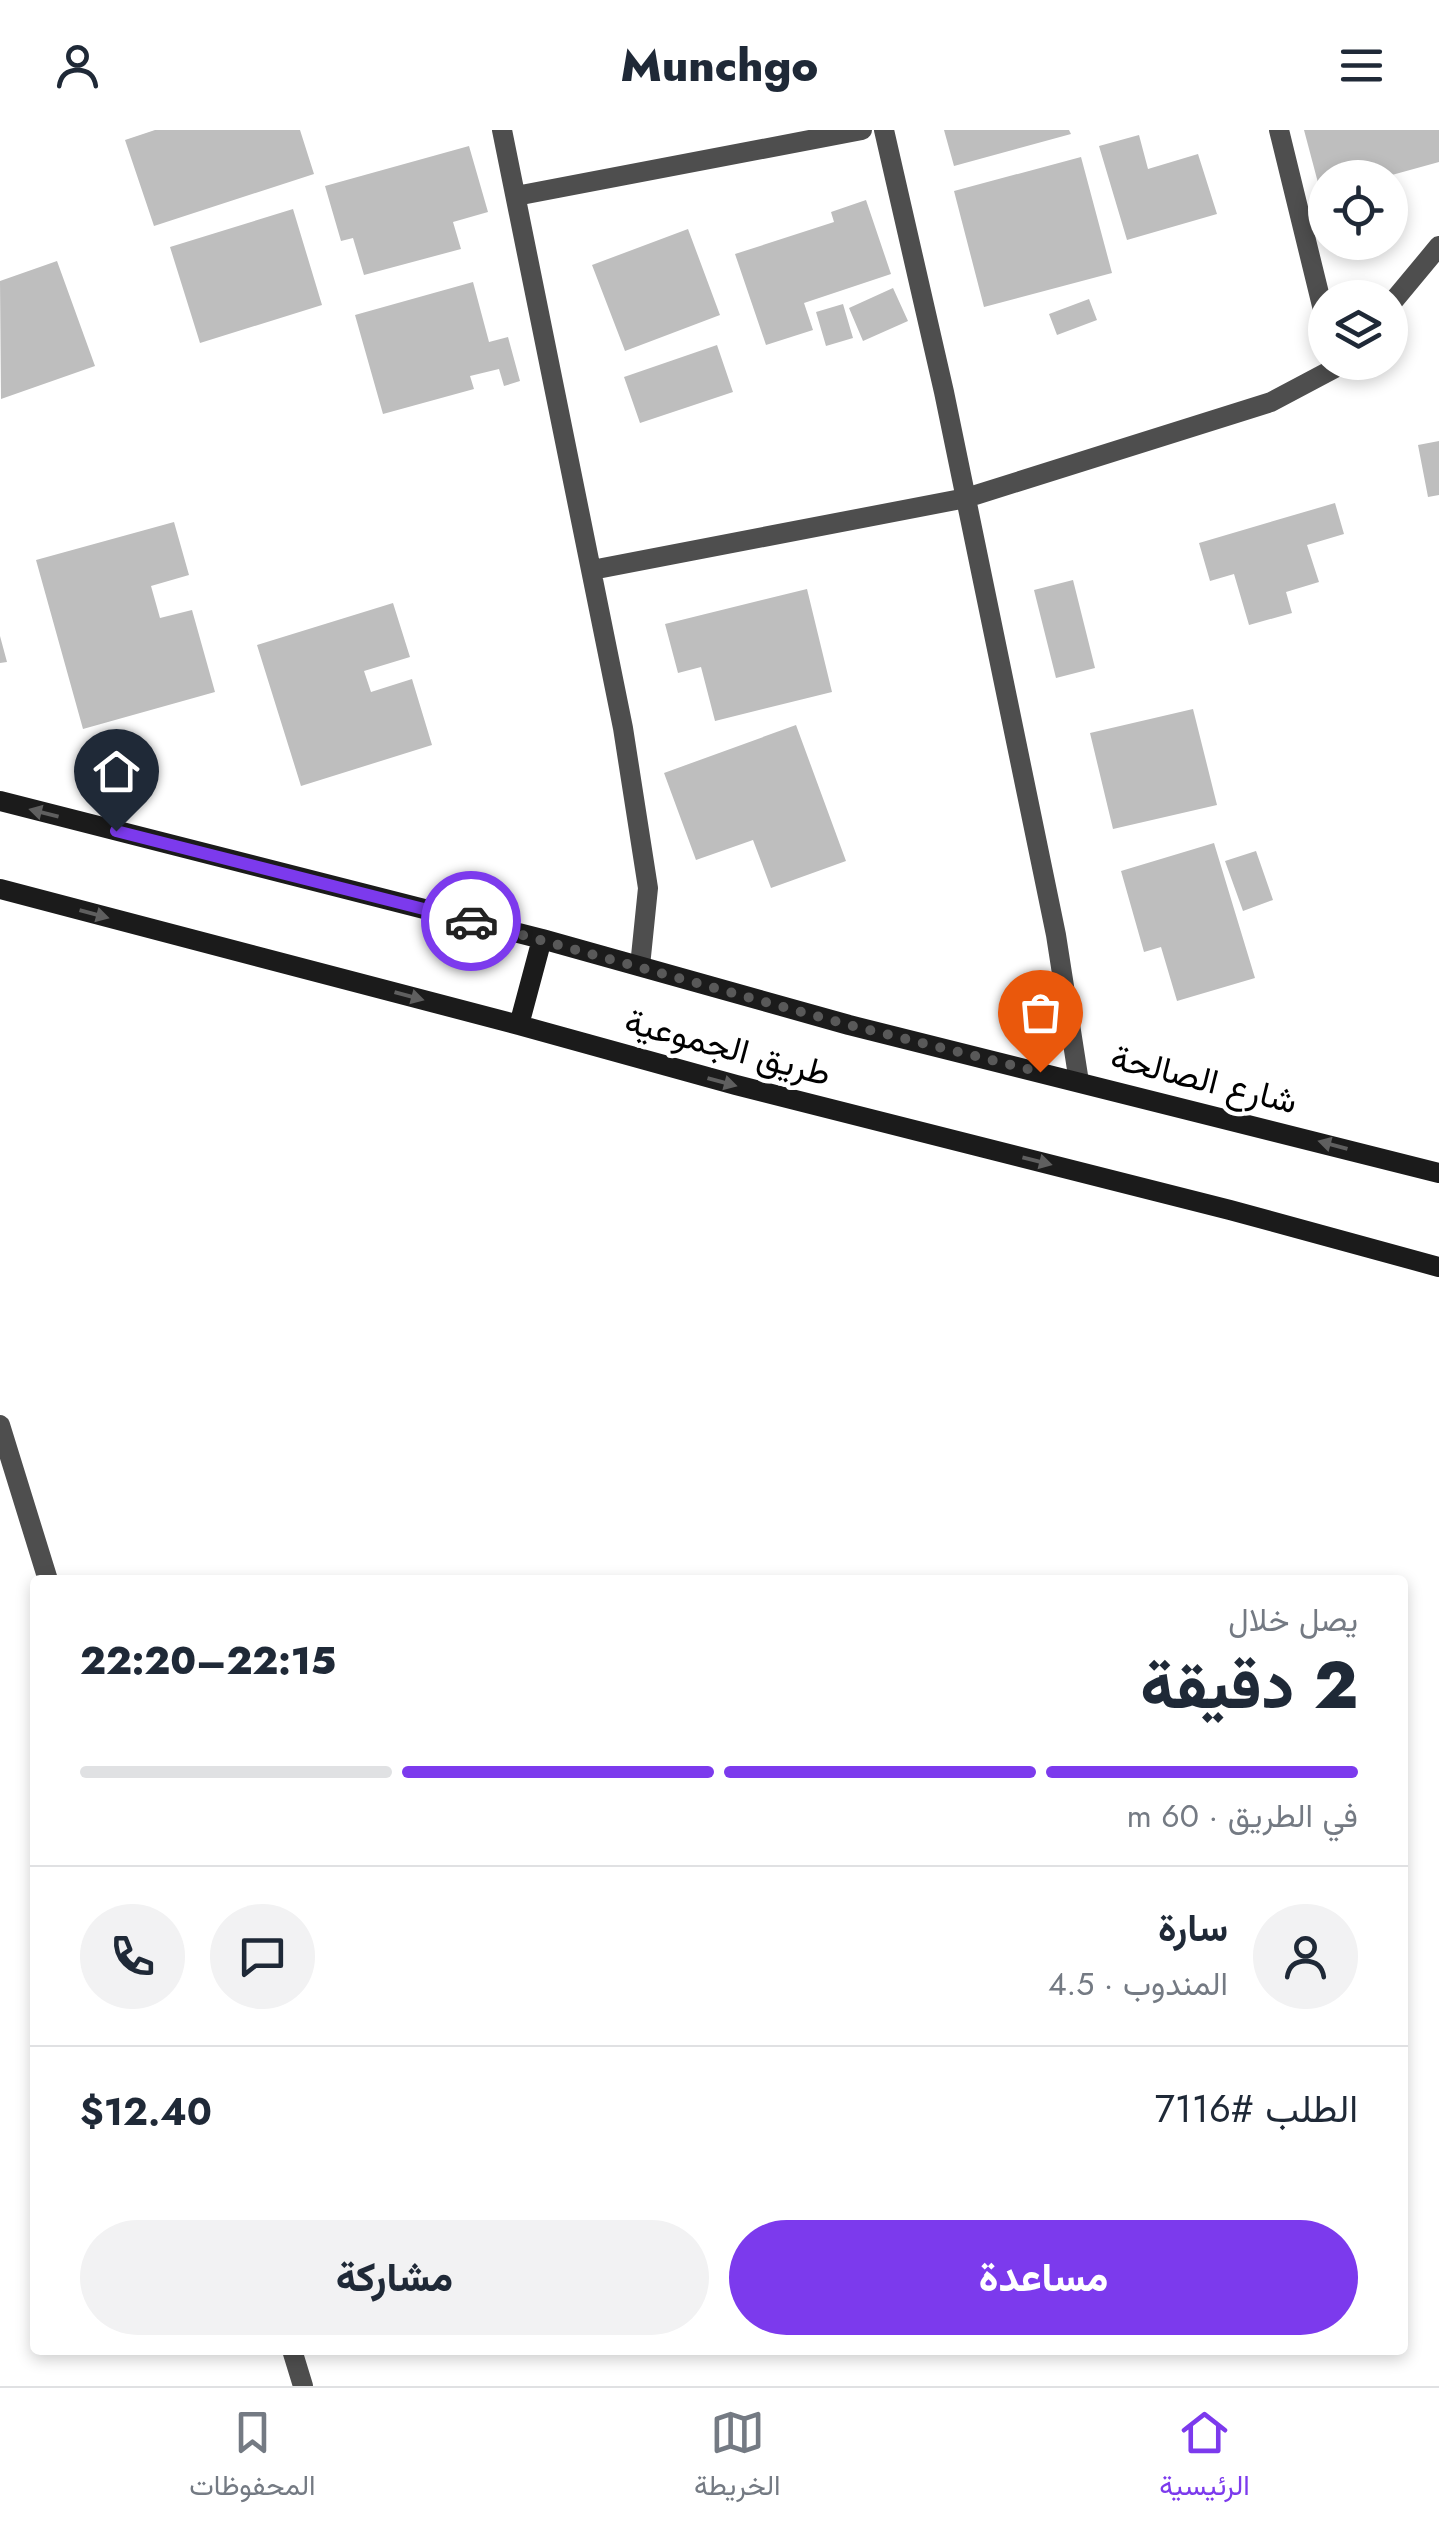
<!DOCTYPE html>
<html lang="ar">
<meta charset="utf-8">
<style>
:root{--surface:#fff;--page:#f2f2f3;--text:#1f2937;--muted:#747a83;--line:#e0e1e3;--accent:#7c3aed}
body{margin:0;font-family:Jost,Vazirmatn,sans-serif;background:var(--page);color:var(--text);direction:rtl;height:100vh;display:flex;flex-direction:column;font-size:38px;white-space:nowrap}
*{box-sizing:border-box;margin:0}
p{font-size:32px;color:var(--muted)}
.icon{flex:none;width:55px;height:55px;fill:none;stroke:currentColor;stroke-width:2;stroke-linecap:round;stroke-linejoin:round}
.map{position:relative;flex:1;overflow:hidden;direction:ltr}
.details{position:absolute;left:30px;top:1445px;width:1378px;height:780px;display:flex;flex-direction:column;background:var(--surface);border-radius:10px;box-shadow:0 5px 15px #0003;direction:rtl}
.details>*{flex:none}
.fabs{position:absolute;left:1308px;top:30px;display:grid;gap:20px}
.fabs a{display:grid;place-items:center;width:100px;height:100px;border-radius:50%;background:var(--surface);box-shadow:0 5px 15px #0003;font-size:50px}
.pin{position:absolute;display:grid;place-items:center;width:85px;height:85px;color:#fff;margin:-102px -42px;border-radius:50% 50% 50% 0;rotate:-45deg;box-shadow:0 0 10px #0007}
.pin .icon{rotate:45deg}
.courier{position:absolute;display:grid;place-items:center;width:100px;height:100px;margin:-50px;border:8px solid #7c3aed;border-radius:50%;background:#fff;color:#222;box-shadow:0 2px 12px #0007}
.headline em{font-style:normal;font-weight:800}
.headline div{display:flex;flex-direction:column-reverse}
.headline{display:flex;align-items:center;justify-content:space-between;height:170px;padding:0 50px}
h1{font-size:65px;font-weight:800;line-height:75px}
.bar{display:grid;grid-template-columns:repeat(4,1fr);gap:15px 10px;align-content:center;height:120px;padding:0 50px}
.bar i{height:12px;border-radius:8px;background:var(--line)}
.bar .current{background:var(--accent)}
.bar p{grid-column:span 4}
.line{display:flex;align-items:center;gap:25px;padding:0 50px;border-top:2px solid var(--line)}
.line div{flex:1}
.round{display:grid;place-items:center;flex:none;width:105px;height:105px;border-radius:52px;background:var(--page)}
.primary-button{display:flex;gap:20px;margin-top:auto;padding:20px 50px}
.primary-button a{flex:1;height:115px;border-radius:60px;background:var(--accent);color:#fff;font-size:40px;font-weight:800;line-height:115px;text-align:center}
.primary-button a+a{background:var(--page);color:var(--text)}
header{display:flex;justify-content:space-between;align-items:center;height:130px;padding:0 50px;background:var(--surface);font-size:45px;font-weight:800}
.dock{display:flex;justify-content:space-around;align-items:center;height:140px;border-top:2px solid var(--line);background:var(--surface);font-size:28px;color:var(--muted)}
.dock a{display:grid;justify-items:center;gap:5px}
.dock .current{color:var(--accent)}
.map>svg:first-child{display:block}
</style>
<header><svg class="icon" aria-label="menu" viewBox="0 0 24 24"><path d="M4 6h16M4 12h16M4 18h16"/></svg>Munchgo<svg class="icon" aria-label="person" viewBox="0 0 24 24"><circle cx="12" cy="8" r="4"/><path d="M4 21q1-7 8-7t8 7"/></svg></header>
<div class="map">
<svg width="1439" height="2256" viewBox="0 0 1439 2256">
<rect width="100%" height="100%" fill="#fff"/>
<path fill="#bebebe" d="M155,0h145l14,44 -160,52 -29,-86z
M944,0h125l2,4 -117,32z
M1304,0h135v32l-58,16h-56v15l-4,1z
M1139,5l9,34 50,-15 19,60 -90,26 -28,-94z
M469,16l19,66 -35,10 8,27 -97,26 -11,-37 -12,3 -16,-55z
M1081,27l31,116 -128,34 -30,-116z
M866,70l25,74 -87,29 9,27 -47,15 -31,-91 99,-32 -3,-10z
M293,79l29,96 -122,38 -30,-96z
M688,99l32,86 -95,36 -33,-86z
M57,131l38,105 -94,33 -1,-118z
M473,152l16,60 19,-5 12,44 -16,5 -5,-17 -29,7 4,13 -91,25 -28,-99z
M893,158l15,33 -45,20 -14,-33z
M1089,169l8,21 -40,15 -8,-21z
M843,174l10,34 -27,8 -10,-34z
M717,215l16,47 -93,31 -16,-46z
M1439,311v54l-11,2 -10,-52z
M1335,373l9,31 -37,11 12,37 -33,10 6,21 -43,12 -15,-51 -24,7 -11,-38z
M174,392l15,53 -38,11 9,32 32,-8 23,82 -132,37 -47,-169z
M1073,450l22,88 -39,10 -22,-88z
M807,459l25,103 -117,29 -14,-54 -23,6 -13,-49z
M393,473l17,54 -46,14 7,21 41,-13 20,66 -131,41 -44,-141z
M0,506l7,26 -7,1z
M1193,579l24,96 -104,24 -23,-96z
M796,595l50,136 -75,27 -18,-48 -57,20 -32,-87z
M1214,713l41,135 -78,23 -16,-54 -17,5 -23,-81z
M1256,721l17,49 -30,11 -18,-50z"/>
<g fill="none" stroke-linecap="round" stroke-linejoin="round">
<path stroke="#4e4e4e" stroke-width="20" d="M502,0l121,598 25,160 -8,78
M884,0l60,262 112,543 23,147
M1279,0l46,188
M516,66l346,-66
M1390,175l49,-59
M592,440l374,-72 305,-96 66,-35 4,-5
M0,1295l48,155
M292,2220l11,36"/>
<path stroke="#1b1b1b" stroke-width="20" d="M0,671l542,138 307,86 590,148
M0,759l519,136 217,60 494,125 209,57
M519,895l23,-86"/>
</g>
<defs><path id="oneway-solid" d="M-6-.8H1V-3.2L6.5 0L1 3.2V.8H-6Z" transform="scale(2.5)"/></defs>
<g fill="#5f5f5f">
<use href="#oneway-solid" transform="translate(44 683) rotate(-166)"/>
<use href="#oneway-solid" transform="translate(94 784) rotate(15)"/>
<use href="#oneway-solid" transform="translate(409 866) rotate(15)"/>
<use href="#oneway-solid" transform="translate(722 952) rotate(15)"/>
<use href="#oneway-solid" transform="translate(1333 1015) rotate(-165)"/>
<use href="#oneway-solid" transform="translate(1037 1031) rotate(14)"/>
</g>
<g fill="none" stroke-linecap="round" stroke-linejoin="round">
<path stroke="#595959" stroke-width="10" stroke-dasharray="0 18" d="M471,791l378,104 191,47"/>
<path stroke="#7c3aed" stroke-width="12" d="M116,701l355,90"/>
</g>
<g text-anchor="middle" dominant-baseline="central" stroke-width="9" stroke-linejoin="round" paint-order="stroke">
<g font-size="35" fill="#000" stroke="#fff">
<text transform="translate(728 917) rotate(15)">طريق الجموعية</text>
<text transform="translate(1204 949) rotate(14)">شارع الصالحة</text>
</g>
</g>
</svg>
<div class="fabs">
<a><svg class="icon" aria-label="locate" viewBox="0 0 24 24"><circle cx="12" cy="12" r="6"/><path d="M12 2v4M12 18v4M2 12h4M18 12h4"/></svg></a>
<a><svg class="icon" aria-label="layers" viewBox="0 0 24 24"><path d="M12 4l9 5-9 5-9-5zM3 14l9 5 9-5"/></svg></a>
</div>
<div class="pin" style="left:1040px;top:942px;background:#ea580c"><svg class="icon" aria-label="bag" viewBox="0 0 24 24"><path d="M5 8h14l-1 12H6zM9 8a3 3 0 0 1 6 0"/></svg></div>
<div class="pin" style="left:116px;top:701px;background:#1f2937"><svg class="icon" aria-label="home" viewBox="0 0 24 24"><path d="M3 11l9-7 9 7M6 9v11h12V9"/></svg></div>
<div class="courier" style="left:471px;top:791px"><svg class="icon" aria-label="car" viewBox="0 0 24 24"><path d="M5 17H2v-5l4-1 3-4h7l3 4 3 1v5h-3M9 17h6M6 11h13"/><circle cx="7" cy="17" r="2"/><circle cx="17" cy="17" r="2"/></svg></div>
<section class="details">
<div class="headline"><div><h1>2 دقيقة</h1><p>يصل خلال</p></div><em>22:15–22:20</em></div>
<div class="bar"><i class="current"></i><i class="current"></i><i class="current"></i><i></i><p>في الطريق · 60 m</p></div>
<div class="line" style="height:180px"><a class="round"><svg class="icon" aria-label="person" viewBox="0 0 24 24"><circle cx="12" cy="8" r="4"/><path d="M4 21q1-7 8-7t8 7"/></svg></a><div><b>سارة</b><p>المندوب · 4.5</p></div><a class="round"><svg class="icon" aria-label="chat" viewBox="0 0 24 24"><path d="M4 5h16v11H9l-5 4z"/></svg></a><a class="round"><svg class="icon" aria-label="phone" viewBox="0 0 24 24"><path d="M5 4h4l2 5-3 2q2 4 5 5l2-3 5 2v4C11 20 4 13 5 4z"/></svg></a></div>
<div class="line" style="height:130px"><div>الطلب #7116</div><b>$12.40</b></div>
<div class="primary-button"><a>مساعدة</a><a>مشاركة</a></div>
</section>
</div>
<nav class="dock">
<a class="current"><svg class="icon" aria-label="home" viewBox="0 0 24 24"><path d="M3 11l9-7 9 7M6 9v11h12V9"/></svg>الرئيسية</a>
<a><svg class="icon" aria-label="map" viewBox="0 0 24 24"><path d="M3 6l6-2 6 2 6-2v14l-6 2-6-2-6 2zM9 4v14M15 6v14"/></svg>الخريطة</a>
<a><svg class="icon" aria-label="saved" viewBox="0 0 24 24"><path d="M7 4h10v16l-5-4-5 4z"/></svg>المحفوظات</a>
</nav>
